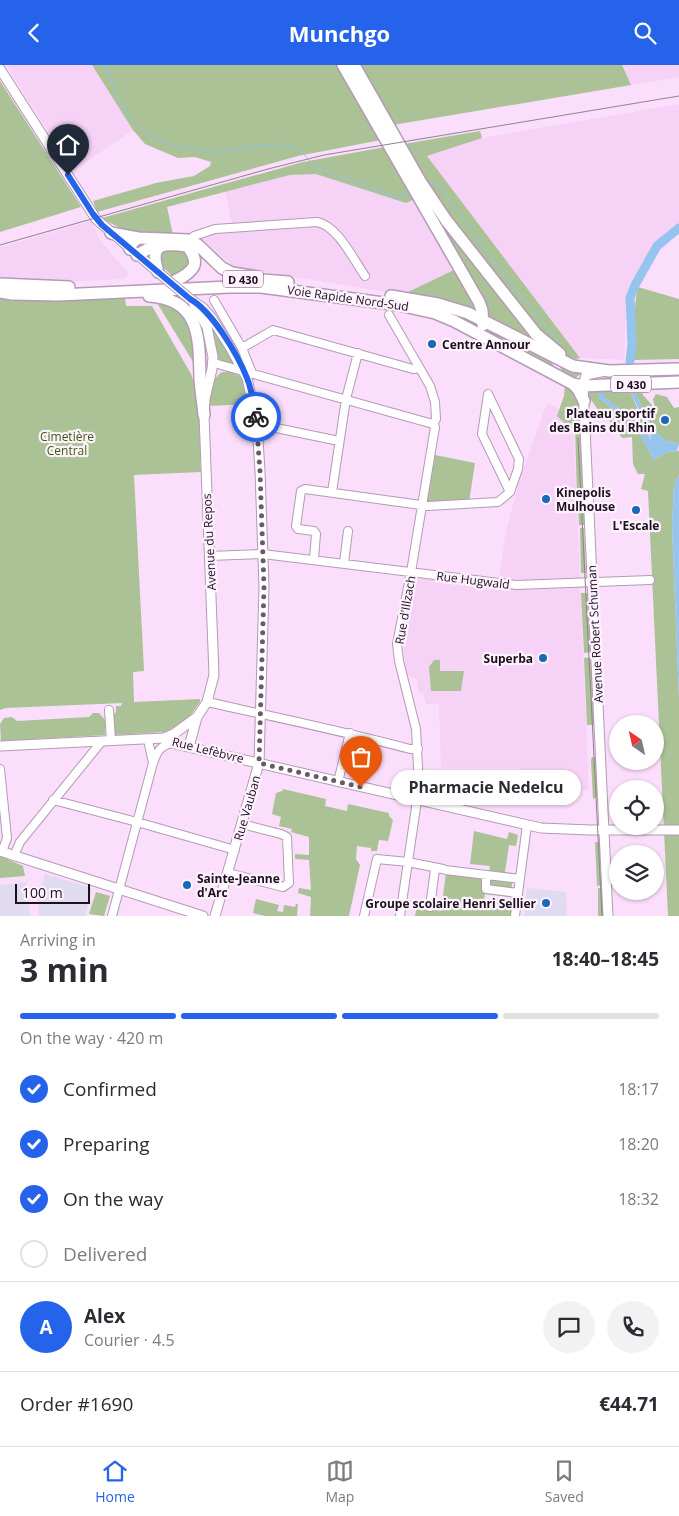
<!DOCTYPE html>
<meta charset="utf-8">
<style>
:root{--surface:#fff;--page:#f2f2f3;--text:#2b2b33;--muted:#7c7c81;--line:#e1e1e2;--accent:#2563eb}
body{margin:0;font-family:"Open Sans",sans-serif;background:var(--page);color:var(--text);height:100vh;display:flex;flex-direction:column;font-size:19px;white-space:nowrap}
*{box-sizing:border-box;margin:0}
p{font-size:16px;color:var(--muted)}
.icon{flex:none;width:28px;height:28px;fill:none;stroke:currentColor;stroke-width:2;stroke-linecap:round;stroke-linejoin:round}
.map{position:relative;height:851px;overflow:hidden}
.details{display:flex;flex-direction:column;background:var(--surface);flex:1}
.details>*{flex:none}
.needle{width:32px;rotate:326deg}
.tools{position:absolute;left:609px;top:650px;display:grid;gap:10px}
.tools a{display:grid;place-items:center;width:55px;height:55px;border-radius:50%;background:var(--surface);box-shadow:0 1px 4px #0004;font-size:25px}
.scale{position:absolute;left:15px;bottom:12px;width:75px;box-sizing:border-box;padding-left:5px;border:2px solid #1b111b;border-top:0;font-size:14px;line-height:18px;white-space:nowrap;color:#1b111b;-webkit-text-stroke:4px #fef2fe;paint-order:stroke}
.pin{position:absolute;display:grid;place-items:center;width:42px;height:42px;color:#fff;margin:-51px -21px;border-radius:50% 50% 50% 0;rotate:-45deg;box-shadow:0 0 5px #0007}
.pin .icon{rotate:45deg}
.courier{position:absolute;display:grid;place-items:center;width:50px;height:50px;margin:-25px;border:4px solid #2563eb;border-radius:50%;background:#fff;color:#222;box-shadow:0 1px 6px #0007}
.bubble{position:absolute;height:35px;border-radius:18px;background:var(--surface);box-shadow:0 1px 4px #0004;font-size:16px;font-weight:700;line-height:35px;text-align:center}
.headline em{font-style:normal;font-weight:700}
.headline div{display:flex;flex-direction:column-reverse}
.headline{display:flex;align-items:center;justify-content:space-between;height:85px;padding:0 20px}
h1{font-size:32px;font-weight:700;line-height:38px}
.bar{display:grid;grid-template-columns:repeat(4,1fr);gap:8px 5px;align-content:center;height:60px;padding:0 20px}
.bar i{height:6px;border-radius:4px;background:var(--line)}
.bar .on{background:var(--accent)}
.bar p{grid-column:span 4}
.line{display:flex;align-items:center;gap:12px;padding:0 20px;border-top:1px solid var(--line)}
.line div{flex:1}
.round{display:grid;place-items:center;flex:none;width:52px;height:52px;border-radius:26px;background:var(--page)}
ol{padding:0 20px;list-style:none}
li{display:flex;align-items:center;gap:15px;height:55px}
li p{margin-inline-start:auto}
li .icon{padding:5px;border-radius:50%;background:var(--accent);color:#fff;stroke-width:4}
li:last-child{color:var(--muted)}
li i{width:28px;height:28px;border:2px solid var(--line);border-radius:50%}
header{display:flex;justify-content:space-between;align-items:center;height:65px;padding:0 20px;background:var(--accent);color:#fff;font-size:22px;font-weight:700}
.menu{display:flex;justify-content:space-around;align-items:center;height:70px;border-top:1px solid var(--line);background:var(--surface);font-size:14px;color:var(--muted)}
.menu a{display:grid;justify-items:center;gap:2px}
.menu .on{color:var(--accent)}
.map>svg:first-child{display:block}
</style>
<header><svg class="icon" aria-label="back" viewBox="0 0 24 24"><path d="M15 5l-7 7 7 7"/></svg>Munchgo<svg class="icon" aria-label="search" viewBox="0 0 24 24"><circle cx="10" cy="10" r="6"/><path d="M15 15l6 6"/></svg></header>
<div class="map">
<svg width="679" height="851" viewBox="0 0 679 851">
<rect width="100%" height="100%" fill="#fbdefb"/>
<path fill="#f6d3f6" d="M6,0h86l41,65 -60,41z
M622,0h57v12l-48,8z
M679,39v126l-4,-1 -17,11 -16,26 -16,38 -2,56 -44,-2 -154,-203 56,-17z
M316,108l90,29 9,-3 41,70 -50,24 -21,-1 -151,-25 -34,-30 32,-14 -7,-31 65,-17z
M91,156l10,20 28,33 -5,5 -61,3h-30l-33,-4v-31z
M547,338l26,13 16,374 -74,4 5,-26h-79l-2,-64h-13l-3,-11 -5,-1 -1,-13 -11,-4 -3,-32 10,-69 85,12 8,-55 14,-52z"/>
<path fill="#e1dbf1" d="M45,809l47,14 -7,28h-46l-2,-26 1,-5 4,1z
M27,817l3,34h-30v-31z
M527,823l39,4 1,24h-43z"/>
<path fill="#aac295" d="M92,0h247l42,75 -83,16 -201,56 -4,-11 63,-18 38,-7 16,-10 1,-4 -16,-5 -17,1 -33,-14 -12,-14z
M360,0h262l9,20 -238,40z
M0,16l81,126 -81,25z
M480,66l2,7 -55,18 153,202 -5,1 -6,-2 -10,-6 -14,-12 -45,-56 -70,-93 -26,-46z
M385,82l30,52 -9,4 -90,-29 -26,1 -123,32 6,28c-30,-1 -45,0 -71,-17l201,-56z
M424,129l114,149 -52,-26z
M186,184l6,16 -16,10 -4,1 -8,-8 -6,-11 3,-7z
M456,204l21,41 -71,-17z
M638,222l41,12v60l-46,1c3,-25 -1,-48 5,-73z
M0,230l59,4 66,-1 1,8h26l39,68c11,30 8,66 10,98l-67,3 10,196 -11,1 1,30 66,-3v3l-13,18 -22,12 -51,3 -2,-19 4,-4v-6h5l1,-3 -116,5 -6,2z
M157,238c39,6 36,31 38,62z
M209,254l26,43 -1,2 -13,-3 -4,-4z
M487,261l64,35 4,8 -65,-36z
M559,299l23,9 -8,6 -12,-7z
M222,307h8l12,5 8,27 -42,2c1,-13 2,-26 14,-34z
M565,321l7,4 8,11 3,96 -6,-1 -2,-68 -5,-1v-4l-3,2 -10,-9 7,-20z
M587,323h53l3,7 9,10 -2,9 3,2 5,-6 -3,-2 -2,-9 3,-5 11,3 7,11 5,-1v37l-13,-3 -12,-10 -20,-40h-4l21,49 -19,-22 -27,-20h-6l30,23 12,15 13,24 13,-8 12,-1v24l-5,11 -2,40 7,173v217h-11l-20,-425 -7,-2 4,-15h-7l-5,-10 -1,-27 -10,1 -15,-21 -5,-2 -16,-22z
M435,390l40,8 -6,39 -39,1 -3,-2z
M584,437v23h-5l-1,-21z
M580,463h4l2,45h-5z
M581,528h9l2,59 -8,1z
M593,592l3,68h-9l-3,-67z
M434,595h6v11h24l-3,20h-30l-2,-24z
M93,648h6l6,7v15l-104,6 -1,-17 4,-6 8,-1 5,4 72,-4z
M592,692l5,1 2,38 -6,3 -2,-39z
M283,724l43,10 -1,7 22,5 1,-7 41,9v3l4,4 -5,21 -9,-1 -2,11h-6v-3l-14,-2 -1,13 4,6 -11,51h-39l1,-19 -13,-4 1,-5 12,2 -2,-30 -14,-1v-5l14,1v-18l-18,-5 1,-3 -13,-3 2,-9 -9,-3 4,-21 6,-2z
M474,766l33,8 2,-7 9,3 -2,11 -7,-1 -4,27 8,1 -2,24 -26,-3 -1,6 26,4 1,-7 2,1 -1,18h-97l2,-11h4v3l20,3 5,-38h43l1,-7 -20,-2z
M595,777h5l1,43 -4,1z
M0,791l23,10 2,10 -25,2z
M598,823l6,1 1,27h-7z
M96,827l14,4 -6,20 -15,-2z
M256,834l23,6 -2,6 6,1 1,-7 11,2 1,-3h2l-1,12h-32l-12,-3z"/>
<path fill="#95c4ef" d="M630,326h4l20,40 12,10 13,3 -2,7 -10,1 -13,8 -13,-24 -12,-15 -30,-23 -2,-5h6l2,5 27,20 19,22 -1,-7z
M679,410v222l-7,-171 2,-40z"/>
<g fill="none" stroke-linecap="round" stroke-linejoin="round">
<path stroke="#95c4ef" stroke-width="1" d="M106,0c3,8 5,17 8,25 24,53 70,66 124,59 18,-2 36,-8 53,-3 12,3 16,15 26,21 8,4 17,7 25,10 18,6 36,14 54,20l13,-4
M428,118h8l5,5 55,77 64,79"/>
<path stroke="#95c4ef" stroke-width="9" d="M630,296l2,-17 -2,-46 5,-13 22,-39 22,-18"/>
<defs>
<path id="minor" d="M188,179l6,-8 21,-7 102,-7c21,4 36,37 48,54
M214,235l28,48 10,25
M389,250l41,71 5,16 1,17 -3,5 2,3 -24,145 -14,72 2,17 17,68 3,58 -19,129
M242,283l31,-18 140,39 6,-1
M214,298l219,61
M257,359l82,17
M332,427l14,-93 12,-46
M209,491l54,-2 253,31 134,-5
M314,494l2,-25 -2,-3 -16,-2 -2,-3 5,-35 4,-2 123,17 70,-4 12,-10 8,-23 1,-10 -31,-65 -6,40 28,58
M344,498l4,-32
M207,637c68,15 136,29 203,47h8
M109,645l2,30
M148,675l5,23
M0,704l7,69 -5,14
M338,717l12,-49
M53,735l84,22 98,28
M14,791l6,-14 82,-101
M445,805l75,9
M228,808l55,14 6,-4 -2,-46 -6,-3 -39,-10
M486,810v14l32,4
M430,842l5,-38
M112,851l41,-153c4,-11 6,-16 18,-20
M364,851l13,-57 31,3 35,7
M515,851l12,-91"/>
<path id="major" d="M0,4l96,150 63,54
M190,234l13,9 8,9 19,30 17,31 10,46 3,47 4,116 -5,176 -44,153
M601,307l-15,3 -3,11 25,530
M164,673l7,5 370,85 49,2h89
M0,681l164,-8 11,-5 22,-16 10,-15 7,-27 -10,-260 1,-16 7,-30 1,-12 -6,-30 -13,-22
M189,682l8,-30
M0,786l203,65"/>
<path id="highway" d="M343,0l136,237 3,8 1,15
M354,0l66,116 26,39 90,114 24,20
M111,168l27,5 51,2 9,5 24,23 10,5 26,4
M130,184l2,-6 6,-5
M137,190l18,-10h7
M158,207c-9,-29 4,-29 29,-26 15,18 6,26 -12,35
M250,214l38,3
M0,219l69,3
M0,227l12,2 47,1 170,-8h32l138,18 36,8 19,8 119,63 10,2 96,-4
M149,231c53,3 50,45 51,84 1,12 3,24 4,35
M391,231l47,8 30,9 105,53 36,5 70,-2
M573,319l5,5 6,12"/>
</defs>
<use href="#minor" stroke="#b49ab5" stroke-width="10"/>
<use href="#major" stroke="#b49ab5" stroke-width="11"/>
<use href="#highway" stroke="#b49ab5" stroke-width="14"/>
<use href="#minor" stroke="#fff" stroke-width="8"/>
<use href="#major" stroke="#fff" stroke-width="9"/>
<use href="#highway" stroke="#fff" stroke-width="11"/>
<path stroke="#948094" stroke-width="1" d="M578,373l24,478"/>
<path stroke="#948094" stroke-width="1" d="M0,180l268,-76 56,-14 355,-59"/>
<defs>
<path id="major-bridge" d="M159,208l31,26"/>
</defs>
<use href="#major-bridge" stroke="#b49ab5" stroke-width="11" stroke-linecap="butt"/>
<use href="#major-bridge" stroke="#fff" stroke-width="9"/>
</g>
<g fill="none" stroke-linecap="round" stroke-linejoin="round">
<path stroke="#695969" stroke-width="5" stroke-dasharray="0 9" d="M256,352l4,54 4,116 -5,176 102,24"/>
<path stroke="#2563eb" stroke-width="6" d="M68,110l25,39 9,11 88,74c22,12 48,56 57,79 5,12 7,26 9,39"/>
</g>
<g fill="#1b68b7" stroke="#fef2fe" stroke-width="2">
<circle cx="432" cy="279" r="5"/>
<circle cx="665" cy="355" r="5"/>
<circle cx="546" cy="434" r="5"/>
<circle cx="636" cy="445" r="5"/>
<circle cx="543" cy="593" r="5"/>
<circle cx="187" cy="820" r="5"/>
<circle cx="546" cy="838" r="5"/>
</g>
<g text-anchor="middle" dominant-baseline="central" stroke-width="4.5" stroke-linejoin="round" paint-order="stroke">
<g fill="#fef2fe" stroke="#5f545f" stroke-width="1">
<rect x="223" y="205.5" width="40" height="17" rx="4"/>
<rect x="611" y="310.5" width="40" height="17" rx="4"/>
</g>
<g font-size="11" font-weight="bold" fill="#1b111b">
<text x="243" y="214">D 430</text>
<text x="631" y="319">D 430</text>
</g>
<g font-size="12" fill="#1b111b" stroke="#fef2fe">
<text transform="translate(348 233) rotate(8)">Voie Rapide Nord-Sud</text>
<text transform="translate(209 477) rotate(-93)">Avenue du Repos</text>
<text transform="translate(473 515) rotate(7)">Rue Hugwald</text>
<text transform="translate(405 545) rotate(-80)">Rue d'Illzach</text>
<text transform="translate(595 569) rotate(-93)">Avenue Robert Schuman</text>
<text transform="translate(208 685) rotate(14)">Rue Lefèbvre</text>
<text transform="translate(247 743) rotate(-74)">Rue Vauban</text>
</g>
<g font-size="12" font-weight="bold" fill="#1b111b" stroke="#fef2fe" text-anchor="start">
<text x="442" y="279">Centre Annour</text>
<text x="655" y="348" text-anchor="end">Plateau sportif<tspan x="655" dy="14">des Bains du Rhin</tspan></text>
<text x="556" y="427">Kinepolis<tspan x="556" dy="14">Mulhouse</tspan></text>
<text x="636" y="460" text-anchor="middle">L'Escale</text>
<text x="533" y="593" text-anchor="end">Superba</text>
<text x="197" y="813">Sainte-Jeanne<tspan x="197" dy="14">d'Arc</tspan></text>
<text x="536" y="838" text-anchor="end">Groupe scolaire Henri Sellier</text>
</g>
<g font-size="12" fill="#3a5a0a" stroke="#fef2fe">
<text x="67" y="371">Cimetière<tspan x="67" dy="14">Central</tspan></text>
</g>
</g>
</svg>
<div class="tools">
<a><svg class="needle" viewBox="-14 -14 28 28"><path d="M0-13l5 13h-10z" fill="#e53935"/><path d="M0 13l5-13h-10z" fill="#7c7c81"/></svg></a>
<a><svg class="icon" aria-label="locate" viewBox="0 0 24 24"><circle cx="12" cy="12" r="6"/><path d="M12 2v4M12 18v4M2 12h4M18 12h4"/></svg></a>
<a><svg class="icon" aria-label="layers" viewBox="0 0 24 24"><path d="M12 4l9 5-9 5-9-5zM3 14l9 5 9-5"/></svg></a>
</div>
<div class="scale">100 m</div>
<div class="pin" style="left:361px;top:722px;background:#ea580c"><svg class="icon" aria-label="bag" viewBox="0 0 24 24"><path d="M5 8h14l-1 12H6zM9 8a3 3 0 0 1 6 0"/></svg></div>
<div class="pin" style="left:68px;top:110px;background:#1f2937"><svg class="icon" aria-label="home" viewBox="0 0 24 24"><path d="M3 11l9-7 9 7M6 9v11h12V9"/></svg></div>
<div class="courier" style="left:256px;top:352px"><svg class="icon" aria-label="bike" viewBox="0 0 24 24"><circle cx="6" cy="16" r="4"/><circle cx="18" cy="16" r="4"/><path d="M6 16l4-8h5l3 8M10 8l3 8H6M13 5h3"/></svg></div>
<div class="bubble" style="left:391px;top:705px;width:190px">Pharmacie Nedelcu</div>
</div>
<section class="details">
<div class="headline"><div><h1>3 min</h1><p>Arriving in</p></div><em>18:40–18:45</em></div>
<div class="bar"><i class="on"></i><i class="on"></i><i class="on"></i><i></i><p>On the way · 420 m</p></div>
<ol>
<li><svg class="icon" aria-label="check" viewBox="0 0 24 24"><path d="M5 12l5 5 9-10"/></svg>Confirmed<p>18:17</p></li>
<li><svg class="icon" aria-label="check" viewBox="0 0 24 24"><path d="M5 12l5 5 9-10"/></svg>Preparing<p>18:20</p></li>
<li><svg class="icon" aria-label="check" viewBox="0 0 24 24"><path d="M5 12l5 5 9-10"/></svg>On the way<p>18:32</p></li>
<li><i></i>Delivered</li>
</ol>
<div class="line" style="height:90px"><b class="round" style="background:var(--accent);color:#fff">A</b><div><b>Alex</b><p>Courier · 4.5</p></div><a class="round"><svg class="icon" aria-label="chat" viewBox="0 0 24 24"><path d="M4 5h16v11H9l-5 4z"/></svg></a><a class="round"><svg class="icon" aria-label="phone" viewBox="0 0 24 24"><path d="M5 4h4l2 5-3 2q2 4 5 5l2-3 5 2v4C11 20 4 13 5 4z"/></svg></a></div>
<div class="line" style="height:65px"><div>Order #1690</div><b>€44.71</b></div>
</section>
<nav class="menu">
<a class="on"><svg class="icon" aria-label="home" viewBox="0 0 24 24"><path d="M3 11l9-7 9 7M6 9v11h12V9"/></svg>Home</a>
<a><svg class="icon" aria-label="map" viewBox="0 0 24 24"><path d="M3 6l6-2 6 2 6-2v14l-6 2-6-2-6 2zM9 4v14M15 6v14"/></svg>Map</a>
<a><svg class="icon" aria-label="saved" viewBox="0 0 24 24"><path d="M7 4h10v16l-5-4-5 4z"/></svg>Saved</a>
</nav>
